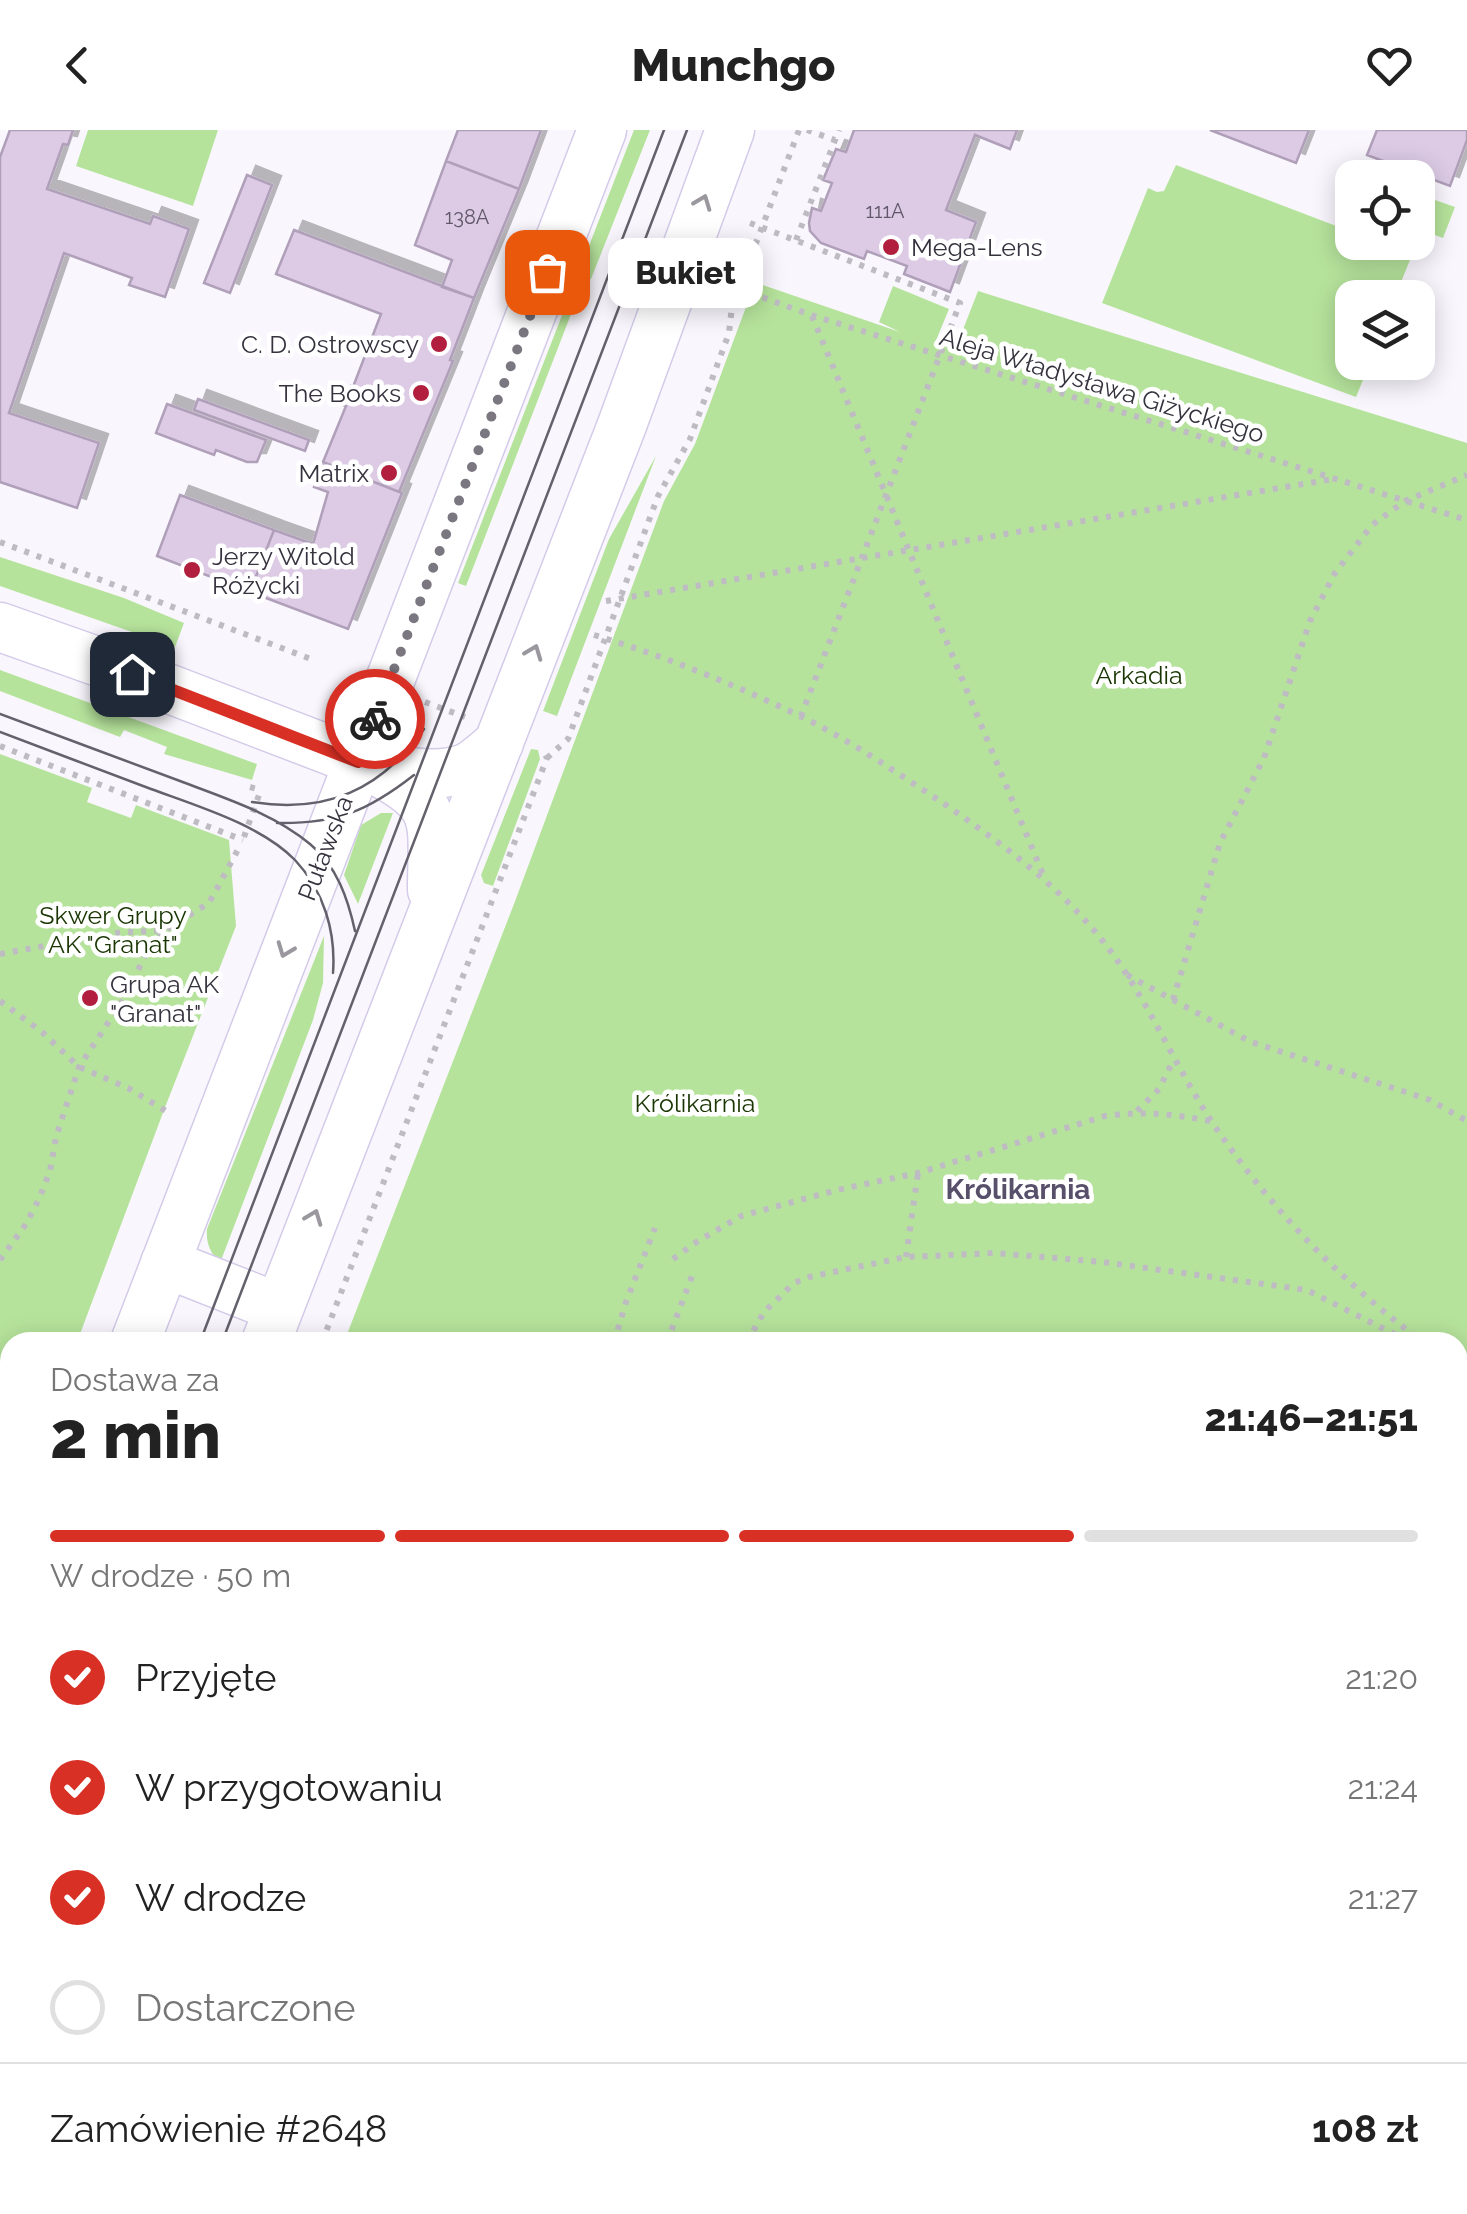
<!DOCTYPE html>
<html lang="pl">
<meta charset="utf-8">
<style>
:root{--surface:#fff;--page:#f6f6f6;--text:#222;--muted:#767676;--line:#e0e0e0;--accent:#d93025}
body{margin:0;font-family:Raleway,sans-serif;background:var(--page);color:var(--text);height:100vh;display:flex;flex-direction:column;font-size:38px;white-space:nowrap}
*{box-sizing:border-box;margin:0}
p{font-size:32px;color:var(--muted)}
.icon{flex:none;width:55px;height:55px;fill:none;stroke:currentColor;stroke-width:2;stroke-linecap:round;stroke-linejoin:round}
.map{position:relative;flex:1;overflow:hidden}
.panel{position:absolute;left:0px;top:1202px;width:1468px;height:882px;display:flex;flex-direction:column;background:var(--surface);border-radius:30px 30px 0 0;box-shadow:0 5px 25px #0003}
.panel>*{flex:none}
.buttons{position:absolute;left:1335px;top:30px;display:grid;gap:20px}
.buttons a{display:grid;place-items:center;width:100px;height:100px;border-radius:20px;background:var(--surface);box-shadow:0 5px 25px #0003;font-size:50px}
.pin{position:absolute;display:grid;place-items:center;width:85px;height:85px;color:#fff;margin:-42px;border-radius:20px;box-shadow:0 5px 15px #0006}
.courier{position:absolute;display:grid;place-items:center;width:100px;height:100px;margin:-50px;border:8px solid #d93025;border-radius:50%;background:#fff;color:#222;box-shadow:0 2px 12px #0007}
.bubble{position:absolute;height:70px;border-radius:20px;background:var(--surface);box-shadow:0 5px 25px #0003;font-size:32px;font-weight:800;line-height:70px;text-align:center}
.overview em{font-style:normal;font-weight:800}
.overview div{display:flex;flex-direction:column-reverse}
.overview{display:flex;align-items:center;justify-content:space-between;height:170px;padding:0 50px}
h1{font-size:65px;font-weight:800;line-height:75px}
.bar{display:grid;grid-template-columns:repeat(4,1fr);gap:15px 10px;align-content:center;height:120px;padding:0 50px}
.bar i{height:12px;border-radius:8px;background:var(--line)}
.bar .current{background:var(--accent)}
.bar p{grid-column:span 4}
.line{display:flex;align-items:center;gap:25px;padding:0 50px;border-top:2px solid var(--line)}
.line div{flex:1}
ol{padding:0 50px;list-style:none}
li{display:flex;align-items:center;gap:30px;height:110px}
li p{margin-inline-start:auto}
li .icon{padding:10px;border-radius:50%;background:var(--accent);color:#fff;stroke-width:4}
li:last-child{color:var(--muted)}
li i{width:55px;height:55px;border:5px solid var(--line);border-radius:50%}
header{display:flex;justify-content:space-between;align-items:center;height:130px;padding:0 50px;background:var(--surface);font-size:45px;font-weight:800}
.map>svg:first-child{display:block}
</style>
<header><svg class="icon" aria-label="back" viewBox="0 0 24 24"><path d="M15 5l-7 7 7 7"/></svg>Munchgo<svg class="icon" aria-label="heart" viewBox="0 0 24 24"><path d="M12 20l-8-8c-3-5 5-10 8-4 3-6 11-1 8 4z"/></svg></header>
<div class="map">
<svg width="1467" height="2084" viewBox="0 0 1467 2084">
<defs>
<filter id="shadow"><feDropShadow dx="9" dy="-9" stdDeviation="0" flood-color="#0004"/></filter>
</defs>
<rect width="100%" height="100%" fill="#f9f7fd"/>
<path fill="#b6e39c" d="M88,0h130l-25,76 -117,-40z
M634,0h16l-59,149 -6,-1 -119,308 -8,-3z
M1176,35l176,67v10l28,1 32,12 -17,42 -43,1v64l18,1 -14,34 -254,-94 46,-115 9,4 7,-1z
M1418,64l37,13 -12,31 -25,-9z
M748,150l152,52 -21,-10 14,-36 56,23 -14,34 20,7 23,-59 489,152v1771h-380l-28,-9h399v-863h-1114l170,-438 150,-403 31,-57 51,-137z
M656,326l-99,260 -14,-5 66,-172z
M0,427l124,41 60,25 -9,24 -175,-61z
M0,540l257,94 -5,16 -88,-26 3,-7 -43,-17 -4,7 -120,-46z
M531,619l7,1 2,9 -47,127 -9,-3 -3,-8z
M0,624l92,34 -5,14 44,16 5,-13 93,35 7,86 -72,184 -87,232h-67v182l-10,26z
M381,683h12l-35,91 -14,-29 17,-50z
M324,806l-1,47 -10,37 -93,243c-10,-11 -14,-19 -13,-34z"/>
<path fill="#ddcbe6" stroke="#b09fb9" stroke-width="2.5" filter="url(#shadow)" d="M10,0h63l-5,15 -5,-1 -16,45 103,35 3,-8 36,13 -24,68 -36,-12 3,-7 -68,-25 -55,160 90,30 -22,65 -77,-26v-325z
M458,0h83l-22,59 -73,-28z
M854,0h163l-7,19 -35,-14 -29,75 30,12 -26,70 -46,-18 3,-8 -40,-15 -3,8 -43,-16 -11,-12 -1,-8 3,-15 9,3 11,-28 -9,-3 13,-31 10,3z
M1210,0h99l-13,33z
M1377,0h90v10l-17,46 -83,-31z
M446,31l73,28 -45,109 -32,-11 10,-27 -37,-15z
M247,45l25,10 -42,108 -26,-10z
M294,100l180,68 -24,62 3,1 -54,131 -76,-30 23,-56 -3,-1 8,-19 2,1 28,-73 -105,-40z
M198,269l111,41 -4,11 -111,-41z
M167,274l99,36 -9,22h-10l-31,-12 -2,5 -58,-22z
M323,332l79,31 -54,136 -98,-37 24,-62 39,14 15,-52 -14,-5z
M180,365l94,35 -24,62 -93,-36z
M1458,1670l9,4v113l-9,-3z
M44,2075h61l5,2 -2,7h-64l2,-6 -3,-1z
M301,2075h63l-3,9h-47l2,-3z"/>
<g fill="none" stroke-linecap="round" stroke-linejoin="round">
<defs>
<path id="street" d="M226,2084l4,-9
M700,2084l3,-9"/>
<path id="secondary" d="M0,497l99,35 259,99c32,8 78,20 110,6 11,-6 22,-17 31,-24
M375,640c68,34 57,51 57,120
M165,1133l114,45
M135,1212l467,-1212
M266,1212l356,-917 108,-295
M0,1561l10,-26
M0,1900l10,-26"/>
</defs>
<use href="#street" stroke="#d4cbe9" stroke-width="36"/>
<use href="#secondary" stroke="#d4cbe9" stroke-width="51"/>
<path stroke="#bebbc3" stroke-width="6" stroke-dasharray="5 8" stroke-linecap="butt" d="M807,0l28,10
M750,93l210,80 -159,413
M796,110l43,-110
M726,154l85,31 656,205
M812,186l232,561
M0,412l311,117
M606,471l727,-122
M594,505c70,21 139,49 204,80 50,24 96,56 142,86 54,37 108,76 151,126 50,56 78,129 119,192 57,86 130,162 213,223
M425,572l40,15
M0,616l243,94
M547,628l21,-19 90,-243 32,-57 39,-106 3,-27 67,-176
M250,657l11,3
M244,707l15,-42
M0,824l117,-21 48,-3 44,-27 32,-59
M1127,845l124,67 179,58 37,21
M1173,870l47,-157 44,-85 46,-137 25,-48 37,-48 33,-24 62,-26
M0,871l42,31 37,35 49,21 43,26
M1137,981l22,-22 14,-28
M906,1127l12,-84
M673,1129l25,-18 43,-25 96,-26 81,-17 187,-57c37,-5 69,-2 105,5
M0,1130l26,-36 13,-25 11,-28 6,-34 23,-70 44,-67 25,-50 17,-20
M322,1212l225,-584 -5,-10
M614,1212l12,-40 29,-74
M667,1212l25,-66
M747,1212l17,-30 30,-29 15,-6 97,-20 89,-4 108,9 204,28 103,52
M1458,1238l9,7
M0,1398l4,11 6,3
M1458,1572l9,1
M1458,1708l9,4
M1458,1814l9,4
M1458,2029l9,4
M1458,2052h9
M788,2075v2
M0,2077l20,7"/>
<use href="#street" stroke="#fff" stroke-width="32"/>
<use href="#secondary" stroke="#fff" stroke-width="48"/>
<path stroke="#65616c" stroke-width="2.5" d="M0,584c60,22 120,45 180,67 44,17 93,32 130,63 27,22 38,55 45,87
M0,602c50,19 101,38 151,57 46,17 110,36 144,71 29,31 41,72 38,113
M252,672c74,12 129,-12 172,-73
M277,693c60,1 91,-12 137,-48
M200,1212l464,-1212
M222,1212l465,-1212
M0,1732l10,-26
M0,1791l10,-26"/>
</g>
<defs><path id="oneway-chevron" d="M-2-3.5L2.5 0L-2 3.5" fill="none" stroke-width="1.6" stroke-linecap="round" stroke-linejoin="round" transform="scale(2.5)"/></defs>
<g stroke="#9a989e">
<use href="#oneway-chevron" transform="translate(703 72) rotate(-69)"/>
<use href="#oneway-chevron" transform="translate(534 522) rotate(-69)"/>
<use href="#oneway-chevron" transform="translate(285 820) rotate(111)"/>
<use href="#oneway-chevron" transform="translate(314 1087) rotate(-69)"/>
</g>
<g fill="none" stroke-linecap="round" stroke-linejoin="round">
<path stroke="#7a7781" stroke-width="10" stroke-dasharray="0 18" d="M375,589l172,-447"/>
<path stroke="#d93025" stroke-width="12" d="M132,544l226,88 17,-43"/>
</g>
<g fill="#b11e3e" stroke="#fff" stroke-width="4">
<circle cx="891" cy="117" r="10"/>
<circle cx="439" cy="214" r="10"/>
<circle cx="421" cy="263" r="10"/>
<circle cx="389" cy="343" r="10"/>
<circle cx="192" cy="440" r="10"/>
<circle cx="90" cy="868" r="10"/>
</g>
<g text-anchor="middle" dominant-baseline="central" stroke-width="9" stroke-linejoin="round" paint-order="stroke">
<g font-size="20" fill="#605868">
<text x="885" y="81">111A</text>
<text x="467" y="87">138A</text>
</g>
<g font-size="25" fill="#36323e" stroke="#fff" text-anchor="start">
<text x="911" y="117">Mega-Lens</text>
<text x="419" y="214" text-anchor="end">C. D. Ostrowscy</text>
<text x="401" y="263" text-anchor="end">The Books</text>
<text x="369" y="343" text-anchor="end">Matrix</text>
<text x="212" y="426">Jerzy Witold<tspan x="212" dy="29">Różycki</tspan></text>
<text x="110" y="854">Grupa AK<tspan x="110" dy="29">"Granat"</tspan></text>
</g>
<g font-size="25" fill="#36323e" stroke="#fff">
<text transform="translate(1102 255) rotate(17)">Aleja Władysława Giżyckiego</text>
<text transform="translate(325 718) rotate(-69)">Puławska</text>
</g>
<g font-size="25" fill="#193602" stroke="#fff">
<text x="1139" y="545">Arkadia</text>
<text x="113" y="785">Skwer Grupy<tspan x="113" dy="29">AK "Granat"</tspan></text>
<text x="695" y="973">Królikarnia</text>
</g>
<g font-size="28" font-weight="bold" fill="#58506a" stroke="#fff">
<text x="1018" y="1059">Królikarnia</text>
</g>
</g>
</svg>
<div class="buttons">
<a><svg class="icon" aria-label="locate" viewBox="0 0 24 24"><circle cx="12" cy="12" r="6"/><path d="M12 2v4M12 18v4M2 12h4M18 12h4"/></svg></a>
<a><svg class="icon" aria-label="layers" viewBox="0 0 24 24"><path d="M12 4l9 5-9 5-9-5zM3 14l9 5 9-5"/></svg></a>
</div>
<div class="pin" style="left:547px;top:142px;background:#ea580c"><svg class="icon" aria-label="bag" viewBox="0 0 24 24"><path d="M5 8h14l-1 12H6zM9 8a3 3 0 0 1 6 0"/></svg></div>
<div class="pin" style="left:132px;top:544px;background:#1f2937"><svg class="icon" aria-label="home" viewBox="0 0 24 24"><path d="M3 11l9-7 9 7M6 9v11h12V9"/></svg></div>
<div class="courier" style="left:375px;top:589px"><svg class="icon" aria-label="bike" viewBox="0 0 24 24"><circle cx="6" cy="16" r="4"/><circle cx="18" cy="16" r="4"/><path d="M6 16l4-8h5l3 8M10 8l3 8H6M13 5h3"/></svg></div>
<div class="bubble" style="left:608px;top:108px;width:155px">Bukiet</div>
<section class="panel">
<div class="overview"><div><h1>2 min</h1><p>Dostawa za</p></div><em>21:46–21:51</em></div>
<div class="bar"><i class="current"></i><i class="current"></i><i class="current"></i><i></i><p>W drodze · 50 m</p></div>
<ol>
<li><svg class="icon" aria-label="check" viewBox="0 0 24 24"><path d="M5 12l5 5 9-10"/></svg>Przyjęte<p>21:20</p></li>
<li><svg class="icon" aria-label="check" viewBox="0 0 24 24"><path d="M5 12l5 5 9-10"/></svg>W przygotowaniu<p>21:24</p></li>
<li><svg class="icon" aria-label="check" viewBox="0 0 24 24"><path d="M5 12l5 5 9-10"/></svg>W drodze<p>21:27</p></li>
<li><i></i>Dostarczone</li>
</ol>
<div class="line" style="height:130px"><div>Zamówienie #2648</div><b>108 zł</b></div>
</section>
</div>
